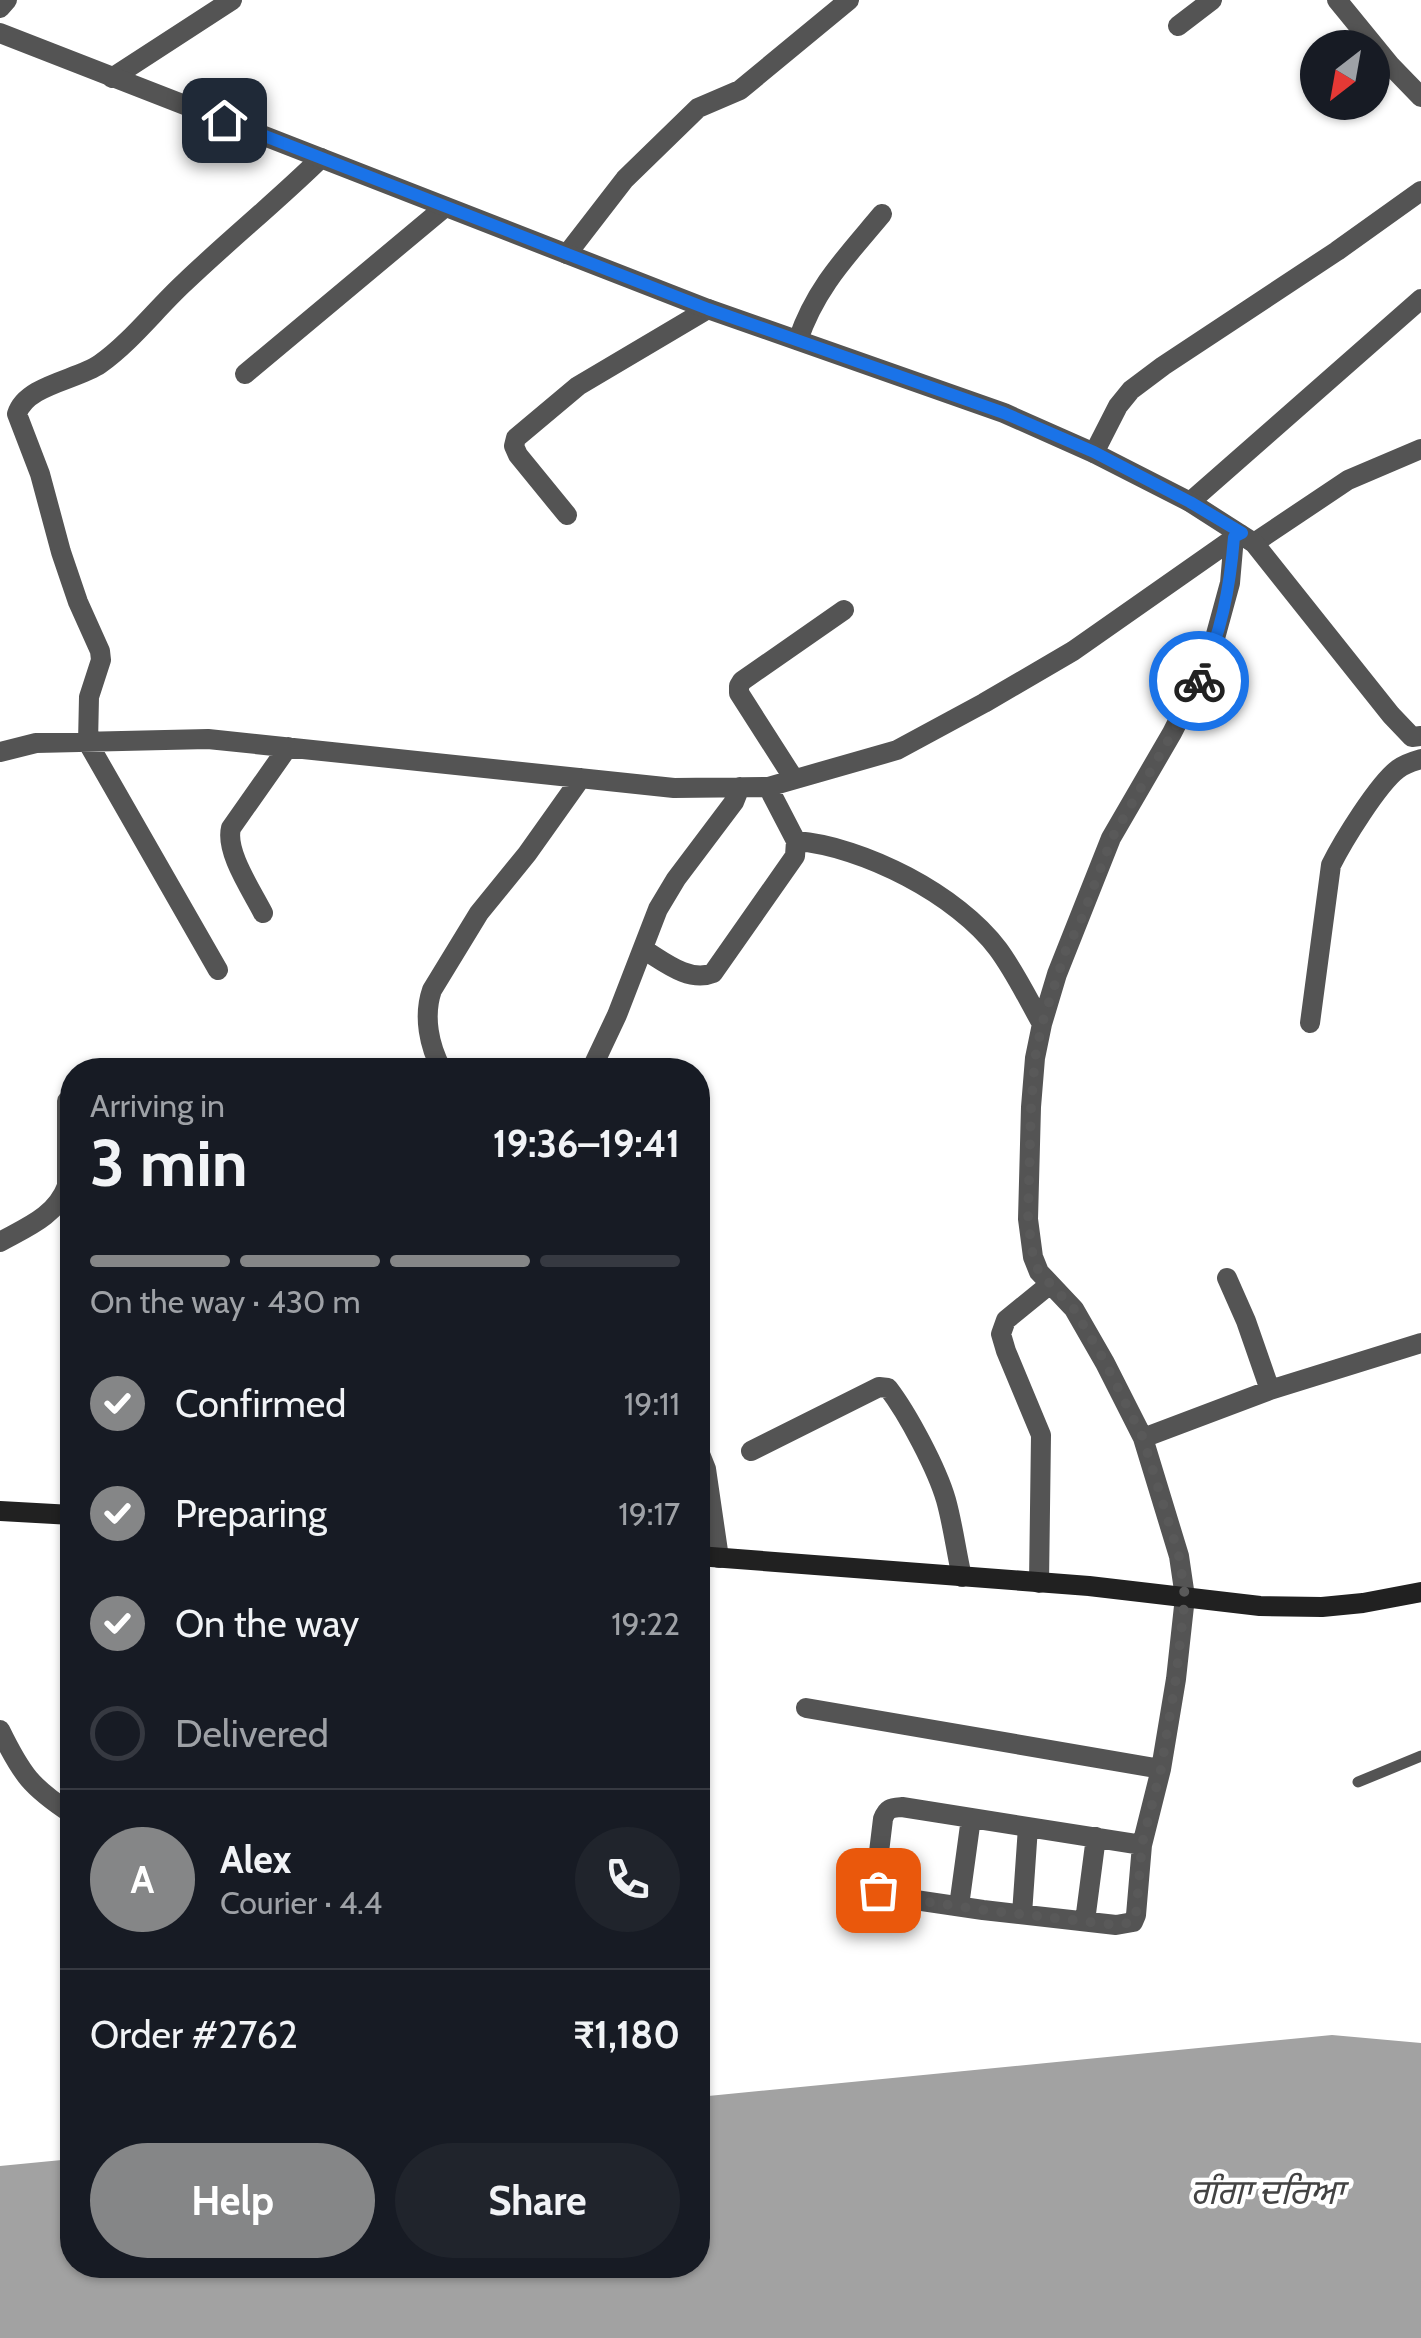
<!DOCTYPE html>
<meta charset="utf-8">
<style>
:root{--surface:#171b24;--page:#20242c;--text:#f1f3f6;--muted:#9ea1a6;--line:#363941;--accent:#858687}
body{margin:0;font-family:Cabin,"Noto Sans Gurmukhi",sans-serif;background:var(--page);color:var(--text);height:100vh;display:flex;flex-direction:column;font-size:38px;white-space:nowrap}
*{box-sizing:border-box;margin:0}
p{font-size:32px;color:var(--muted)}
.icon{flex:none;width:55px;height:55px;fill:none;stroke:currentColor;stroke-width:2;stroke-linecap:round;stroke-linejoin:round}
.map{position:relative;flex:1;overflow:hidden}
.drawer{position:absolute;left:60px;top:1058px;width:650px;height:1220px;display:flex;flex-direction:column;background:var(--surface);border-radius:40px;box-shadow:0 2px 8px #0004}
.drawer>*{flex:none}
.needle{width:65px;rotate:211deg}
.tools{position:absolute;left:1300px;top:30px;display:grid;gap:20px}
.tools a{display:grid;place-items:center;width:90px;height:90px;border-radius:50%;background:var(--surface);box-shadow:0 2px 8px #0004;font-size:50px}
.pin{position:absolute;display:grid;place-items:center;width:85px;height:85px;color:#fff;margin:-42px;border-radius:20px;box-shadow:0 5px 15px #0006}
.courier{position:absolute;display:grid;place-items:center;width:100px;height:100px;margin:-50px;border:8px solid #1a73e8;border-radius:50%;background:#fff;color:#222;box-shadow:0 2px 12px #0007}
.overview em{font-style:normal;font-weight:700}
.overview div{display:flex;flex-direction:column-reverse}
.overview{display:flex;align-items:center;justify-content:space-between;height:170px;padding:0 30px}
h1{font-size:65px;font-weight:700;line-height:75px}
.bar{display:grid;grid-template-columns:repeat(4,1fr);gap:15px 10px;align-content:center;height:120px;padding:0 30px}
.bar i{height:12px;border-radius:8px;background:var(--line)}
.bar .selected{background:var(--accent)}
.bar p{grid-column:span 4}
.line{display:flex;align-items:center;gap:25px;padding:0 30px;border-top:2px solid var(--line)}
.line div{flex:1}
.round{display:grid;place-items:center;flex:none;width:105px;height:105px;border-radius:52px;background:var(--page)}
ol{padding:0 30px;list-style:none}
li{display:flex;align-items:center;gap:30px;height:110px}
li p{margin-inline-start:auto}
li .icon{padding:10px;border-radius:50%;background:var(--accent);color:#fff;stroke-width:4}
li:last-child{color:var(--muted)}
li i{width:55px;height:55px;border:5px solid var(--line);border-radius:50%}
.primary-button{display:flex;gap:20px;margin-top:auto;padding:20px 30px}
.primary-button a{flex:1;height:115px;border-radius:60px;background:var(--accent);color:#fff;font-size:40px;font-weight:700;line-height:115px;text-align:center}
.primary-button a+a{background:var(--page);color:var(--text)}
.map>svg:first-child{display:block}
</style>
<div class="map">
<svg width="1421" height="2338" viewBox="0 0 1421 2338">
<rect width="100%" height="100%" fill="#fff"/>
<path fill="#a2a2a2" d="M1332,2035l89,8v295h-1421v-172l72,-7v106h626v-168z"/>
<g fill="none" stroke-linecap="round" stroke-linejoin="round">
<path stroke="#545454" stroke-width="11" d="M1358,1782l63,-26"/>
<path stroke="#545454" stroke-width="20" d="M1337,0l54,66 30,31
M0,8l7,-8
M1178,26l34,-26
M112,78l120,-78
M567,254l58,-75 73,-71 42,-18 109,-90
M798,340c18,-53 49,-84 84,-126
M245,374l200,-167
M1094,453l24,-47 13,-16 32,-24 174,-115 84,-60
M1190,502l231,-203
M567,515l-49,-60 -4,-9 2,-8 62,-52 130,-77
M1254,543l94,-63 73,-31
M0,752l36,-9 172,-4 466,49 94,-1 129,-37 87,-47 89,-52 167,-117
M794,779l-55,-86v-7l3,-5 102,-71
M796,841c67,5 162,54 202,108 17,23 30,50 44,75
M263,913c-11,-22 -38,-61 -32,-85l57,-81
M643,949c20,12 46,34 70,24l82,-117 1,-15 -28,-54
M218,970l-130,-227 1,-46 12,-37 -1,-9 -22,-49 -17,-50 -21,-78 -23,-60c9,-29 60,-34 83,-50 31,-22 56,-55 84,-81 45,-43 92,-81 137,-125
M1310,1023l21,-158c12,-24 47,-81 67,-96 6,-5 16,-8 23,-10
M442,1070c-13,-24 -19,-54 -10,-80l47,-77 48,-59 54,-76
M591,1070l26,-55 41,-106 18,-30 58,-77 6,-15
M0,1242c27,-15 56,-26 67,-56v-85
M1227,1278l19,43 24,69
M1143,1438l127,-48 151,-47
M698,1449l8,20 13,89
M751,1451l128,-64 9,1c20,26 49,81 58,112 7,25 10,51 16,77
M1039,1583l2,-148 -35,-84 -5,-17 5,-14 43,-35
M806,1708l355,61
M0,1730c22,45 31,57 72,84
M1142,1845l-240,-38c-11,1 -15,1 -19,12l-8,66 6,8 7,3 95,14 133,15 17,-3 3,-7 6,-70 19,-76 15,-90 9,-82 -6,-41 -36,-118 -38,-75 -31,-54 -35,-37 -6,-15 -5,-38 3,-112 4,-49 7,-34 15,-50 54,-136 61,-105 37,-73 21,-77 4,-46
M959,1906l12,-88
M1022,1914l6,-87
M1085,1921l11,-84"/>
<path stroke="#545454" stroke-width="20" d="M0,33l708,276 296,104 90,40 96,49 64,41 137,172 21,22 9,-1"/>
<path stroke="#212121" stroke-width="20" d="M0,1511l72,4
M698,1556l391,30 171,20 62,1 41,-4 58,-11"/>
</g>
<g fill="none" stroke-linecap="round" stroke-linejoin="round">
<path stroke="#595959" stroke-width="10" stroke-dasharray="0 18" d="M878,1890l10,6 95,14 133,15 17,-3 3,-7 6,-71 19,-75 15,-91 9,-81 -6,-41 -36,-118 -38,-76 -31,-53 -35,-37 -6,-15 -5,-38 3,-112 4,-49 7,-34 24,-74 14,-27 32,-85 60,-104 27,-53"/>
<path stroke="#1a73e8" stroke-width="12" d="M224,120l484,189 296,104 90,39 96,50 52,31 -8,4c-4,51 -13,98 -35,144"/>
</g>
<g text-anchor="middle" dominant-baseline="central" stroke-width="9" stroke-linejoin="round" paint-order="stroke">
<g font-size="35" font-style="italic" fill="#434343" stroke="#fff">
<text x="1267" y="2191">ਗੰਗਾ ਦਰਿਆ</text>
</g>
</g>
</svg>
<div class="tools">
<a><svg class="needle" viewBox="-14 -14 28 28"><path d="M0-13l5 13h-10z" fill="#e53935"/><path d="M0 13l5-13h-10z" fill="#9ea1a6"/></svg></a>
</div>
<div class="pin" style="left:878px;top:1890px;background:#ea580c"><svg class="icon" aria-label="bag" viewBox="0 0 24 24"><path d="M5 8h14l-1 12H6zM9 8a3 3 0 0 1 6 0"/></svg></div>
<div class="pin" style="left:224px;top:120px;background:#1f2937"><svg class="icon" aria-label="home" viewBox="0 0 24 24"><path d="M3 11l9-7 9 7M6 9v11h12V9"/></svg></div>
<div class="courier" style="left:1199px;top:681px"><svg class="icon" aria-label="bike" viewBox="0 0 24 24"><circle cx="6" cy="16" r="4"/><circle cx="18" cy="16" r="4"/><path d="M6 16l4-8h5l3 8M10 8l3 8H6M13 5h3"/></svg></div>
<section class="drawer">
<div class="overview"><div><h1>3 min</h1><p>Arriving in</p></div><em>19:36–19:41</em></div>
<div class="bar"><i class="selected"></i><i class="selected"></i><i class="selected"></i><i></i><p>On the way · 430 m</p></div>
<ol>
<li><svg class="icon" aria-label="check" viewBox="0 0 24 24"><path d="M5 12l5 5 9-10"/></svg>Confirmed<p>19:11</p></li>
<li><svg class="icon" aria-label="check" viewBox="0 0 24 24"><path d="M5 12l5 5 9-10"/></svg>Preparing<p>19:17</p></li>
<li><svg class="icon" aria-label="check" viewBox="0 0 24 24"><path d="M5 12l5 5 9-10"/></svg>On the way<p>19:22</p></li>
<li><i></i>Delivered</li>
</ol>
<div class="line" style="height:180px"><b class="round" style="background:var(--accent);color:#fff">A</b><div><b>Alex</b><p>Courier · 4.4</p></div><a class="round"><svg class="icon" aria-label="phone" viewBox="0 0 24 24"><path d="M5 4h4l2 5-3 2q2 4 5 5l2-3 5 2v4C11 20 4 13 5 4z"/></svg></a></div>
<div class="line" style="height:130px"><div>Order #2762</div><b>₹1,180</b></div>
<div class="primary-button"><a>Help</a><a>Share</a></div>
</section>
</div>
